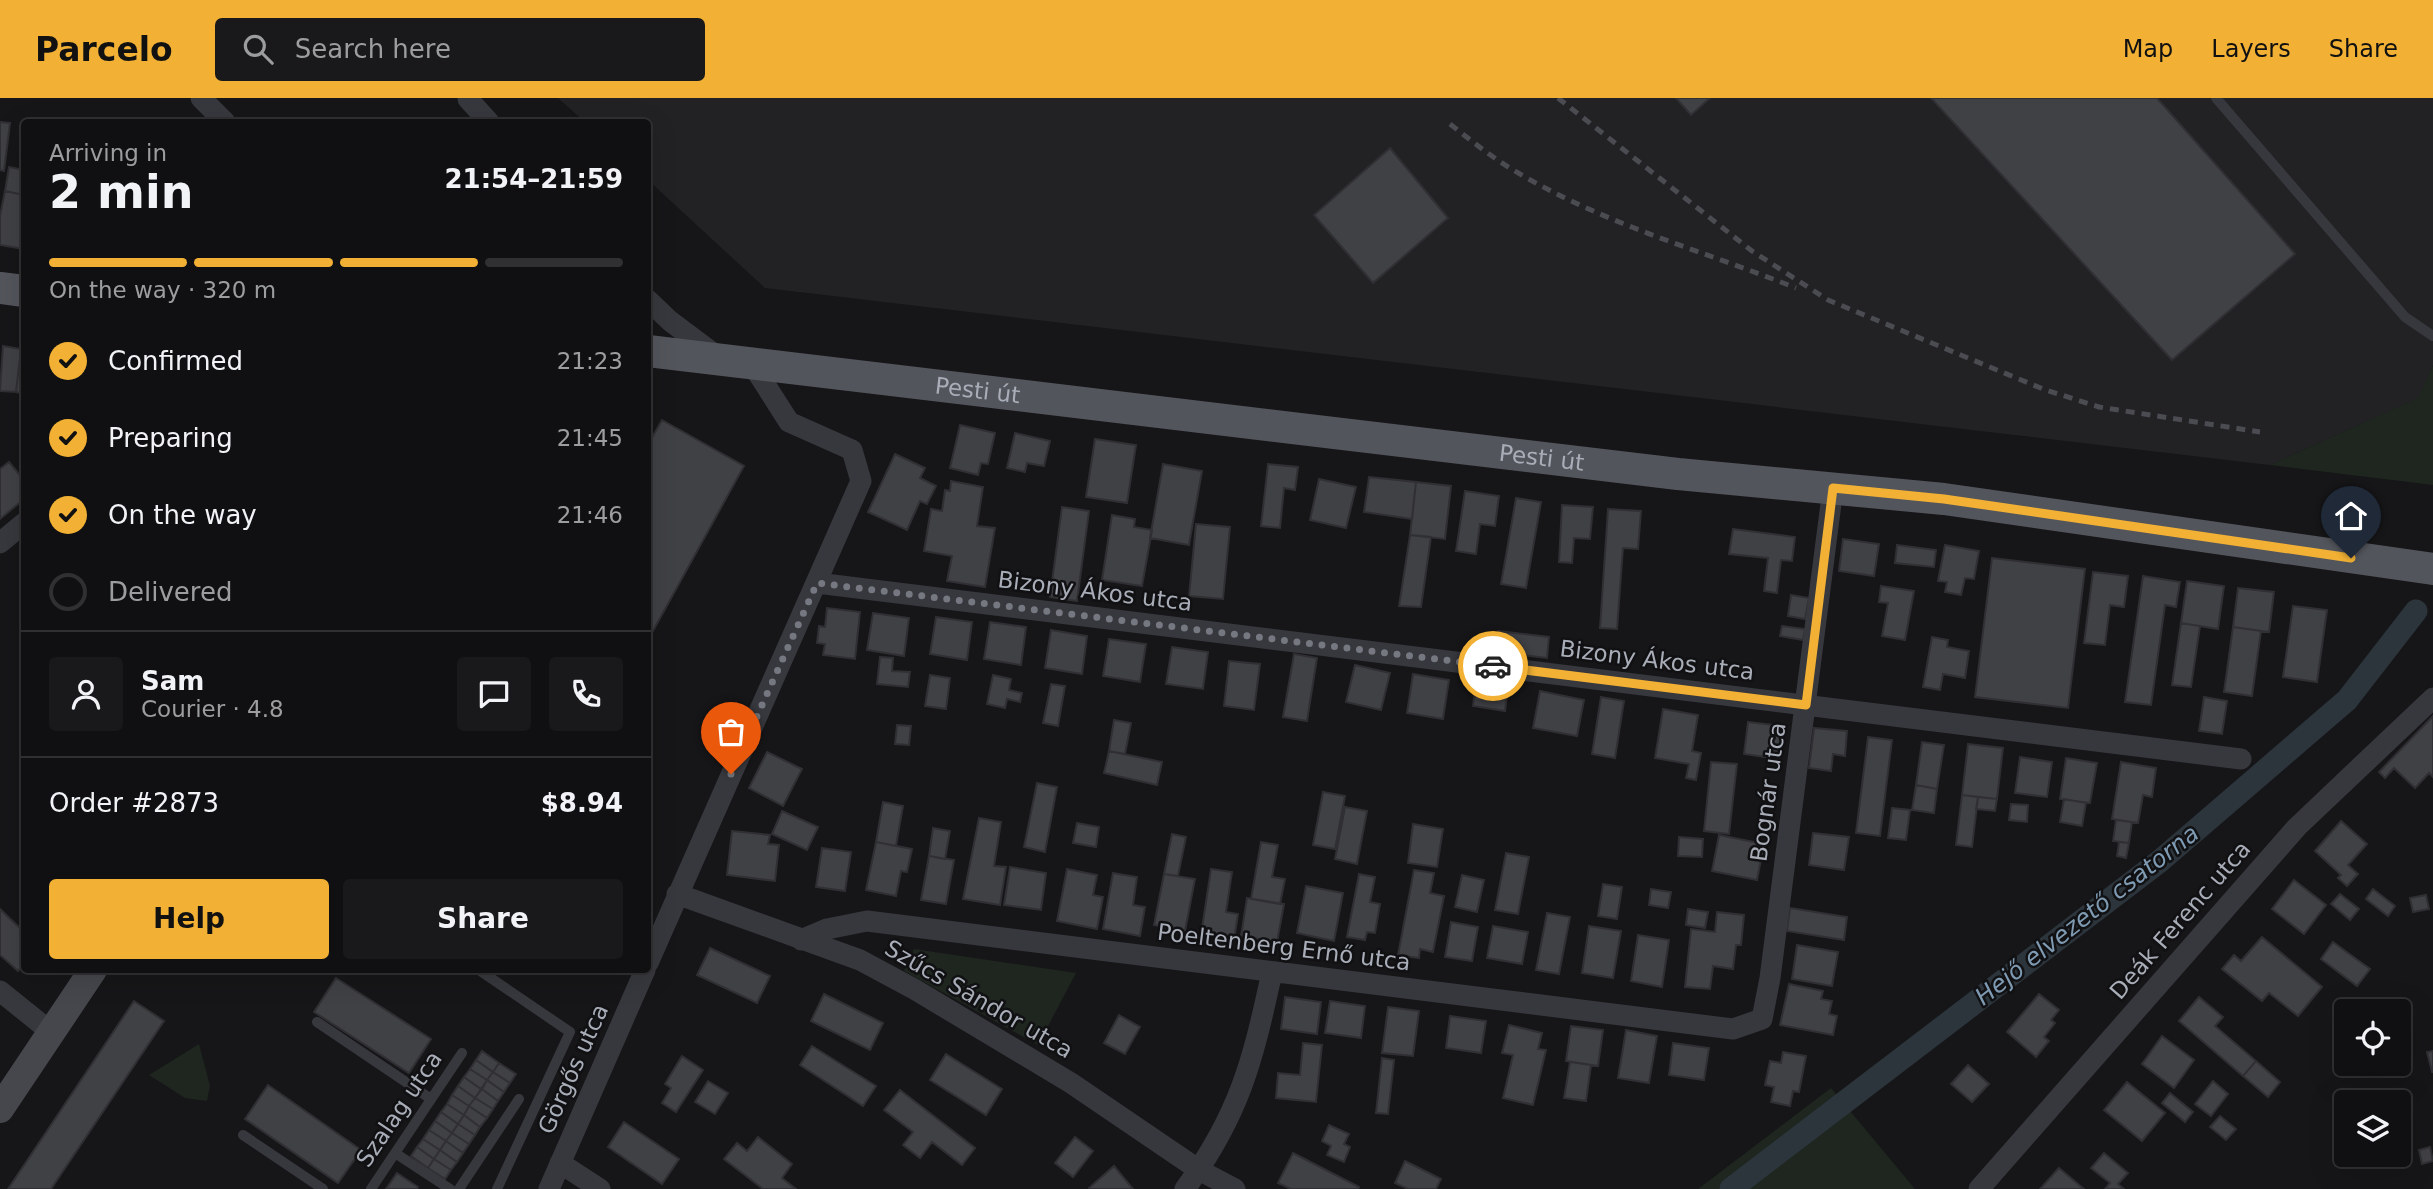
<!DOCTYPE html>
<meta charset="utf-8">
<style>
:root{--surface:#101012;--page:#19191b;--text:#f1f3f6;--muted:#9c9d9f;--line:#303032;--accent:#f2b134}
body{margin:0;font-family:"DejaVu Sans",sans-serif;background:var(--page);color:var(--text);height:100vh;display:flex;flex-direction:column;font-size:26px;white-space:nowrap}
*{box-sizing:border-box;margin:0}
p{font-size:23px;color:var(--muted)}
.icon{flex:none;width:38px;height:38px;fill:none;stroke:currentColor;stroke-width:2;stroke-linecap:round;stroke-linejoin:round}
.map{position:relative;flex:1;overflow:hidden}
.details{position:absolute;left:21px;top:21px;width:630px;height:854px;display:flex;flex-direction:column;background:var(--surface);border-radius:7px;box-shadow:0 7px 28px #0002,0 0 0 2px var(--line)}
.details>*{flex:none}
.controls{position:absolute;left:2334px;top:901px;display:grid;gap:14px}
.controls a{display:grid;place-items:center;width:77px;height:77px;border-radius:7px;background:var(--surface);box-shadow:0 7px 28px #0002,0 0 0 2px var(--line);font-size:35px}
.pin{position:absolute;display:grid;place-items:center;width:60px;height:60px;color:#fff;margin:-72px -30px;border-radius:50% 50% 50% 0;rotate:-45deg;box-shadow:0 0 7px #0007}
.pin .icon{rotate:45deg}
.courier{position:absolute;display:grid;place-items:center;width:70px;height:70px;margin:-35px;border:5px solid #f2b134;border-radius:50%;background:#fff;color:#222;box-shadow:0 2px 9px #0007}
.headline em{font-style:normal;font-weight:800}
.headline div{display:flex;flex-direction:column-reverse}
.headline{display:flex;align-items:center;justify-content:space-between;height:119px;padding:0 28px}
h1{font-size:46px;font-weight:800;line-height:52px}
.bar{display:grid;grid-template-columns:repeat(4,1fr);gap:10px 7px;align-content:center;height:84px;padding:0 28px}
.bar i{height:9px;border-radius:5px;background:var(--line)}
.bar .active{background:var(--accent)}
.bar p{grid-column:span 4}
.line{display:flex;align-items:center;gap:18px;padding:0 28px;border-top:2px solid var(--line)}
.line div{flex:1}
.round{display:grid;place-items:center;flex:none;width:74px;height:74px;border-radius:7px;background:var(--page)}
ol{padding:0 28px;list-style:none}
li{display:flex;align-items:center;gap:21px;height:77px}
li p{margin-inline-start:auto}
li .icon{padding:7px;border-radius:50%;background:var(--accent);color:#111;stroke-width:4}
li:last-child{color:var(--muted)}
li i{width:38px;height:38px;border:4px solid var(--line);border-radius:50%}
.action{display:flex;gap:14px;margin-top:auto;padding:14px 28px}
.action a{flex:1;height:80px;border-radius:7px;background:var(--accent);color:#111;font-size:28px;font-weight:800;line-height:80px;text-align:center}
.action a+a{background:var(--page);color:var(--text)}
header{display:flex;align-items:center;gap:42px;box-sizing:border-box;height:98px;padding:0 35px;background:var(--accent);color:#111}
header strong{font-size:33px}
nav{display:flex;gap:38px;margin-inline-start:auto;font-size:24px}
.search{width:490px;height:63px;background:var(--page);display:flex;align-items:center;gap:18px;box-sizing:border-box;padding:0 24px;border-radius:7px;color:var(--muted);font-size:26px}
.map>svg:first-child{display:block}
</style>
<header>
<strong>Parcelo</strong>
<div class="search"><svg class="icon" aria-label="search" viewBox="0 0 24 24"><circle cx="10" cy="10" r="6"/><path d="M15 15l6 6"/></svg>Search here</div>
<nav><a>Map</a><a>Layers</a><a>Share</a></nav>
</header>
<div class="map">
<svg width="2433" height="1091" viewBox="0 0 2433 1091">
<rect width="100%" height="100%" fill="#161618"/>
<path fill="#222225" d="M558,0h1875v267l-14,33 -149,67 -1505,-177 -117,-108v-58h-63z"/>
<path fill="#1e261f" d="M2433,267v120l-163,-20 148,-67z
M914,851l162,24 -38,72 -134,-74z
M199,946l11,42 -3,15 -22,-3 -36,-23z
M1831,990l84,101h-217z"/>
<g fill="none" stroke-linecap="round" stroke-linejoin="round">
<path stroke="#2c353c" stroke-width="23" d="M1731,1091l429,-328 187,-161 69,-89"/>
</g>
<path fill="#404145" stroke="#303034" stroke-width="2" d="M1676,0h34l-19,17z
M1931,0h226l138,156 -123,106z
M0,24l10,1 -6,48 -4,-1z
M1390,50l58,70 -75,65 -59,-68z
M9,69l15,3v25l-19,-4z
M5,93l19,4v54l-24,-4v-29z
M3,248l18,3 -5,43 -16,-1z
M21,251h3v45l-8,-2z
M662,322l82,46 -96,174v-200l2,1z
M960,327l35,8 -7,31 -7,-1 -3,12 -28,-7z
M1015,335l35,8 -6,25 -17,-3 -2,9 -18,-4z
M1095,341l41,6 -9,58 -41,-6z
M895,356l30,14 -5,10 16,8 -9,18 -7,-3 -13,29 -39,-18z
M9,364l15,18v19l-24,20v-50z
M1163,366l39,7 -13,74 -39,-7z
M1268,366l30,3 -3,23 -11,-2 -4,40 -19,-2z
M1369,379l47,5 -4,37 -48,-7z
M1319,381l37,8 -10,41 -36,-8z
M951,383l32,6 -6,39 18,2 -10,59 -38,-6 5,-25 -28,-5 7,-42 11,2 3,-21 5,1z
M1416,384l35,4 -6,53 -35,-4z
M1465,393l34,5 -4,30 -15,-2 -4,30 -20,-3z
M1516,400l25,4 -15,86 -25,-4z
M1562,407l31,2 -3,32 -16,-1 -2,25 -13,-1z
M1062,409l27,4 -12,90 -27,-4z
M1608,411l33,2 -3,38 -15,-1 -6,81 -17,-1z
M1112,417l23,4 -1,8 18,3 -10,56 -40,-6z
M1196,426l34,3 -7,72 -34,-3z
M1733,431l62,8 -3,24 -11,-1 -4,33 -13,-2 4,-33 -39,-4z
M1410,437l21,2 -10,70 -22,-1z
M1843,441l36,5 -5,32 -35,-5z
M1897,447l39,5 -2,17 -39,-4z
M1945,447l34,6 -5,28 -9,-1 -4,17 -16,-3 2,-10 -9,-1z
M1992,460l93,11 -17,139 -93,-11z
M2093,474l35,4 -4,31 -14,-2 -5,40 -21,-2z
M2143,478l37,6 -4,25 -11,-2 -14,100 -26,-3z
M2187,483l37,5 -6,43 -37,-6z
M1881,488l33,5 -9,49 -23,-4 6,-33 -9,-1z
M2238,490l36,4 -5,40 -36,-5z
M1791,497l18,3 -4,21 -17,-3z
M2293,508l34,4 -10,72 -34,-5z
M827,510l33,4 -5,47 -32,-4 2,-11 -8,-1 2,-17 6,1z
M873,515l36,5 -5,38 -37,-6z
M936,519l36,5 -5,38 -37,-6z
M990,524l36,5 -5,38 -37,-6z
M2181,525l19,3 -9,61 -19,-2z
M1782,528l23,3 -2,11 -23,-4z
M2233,529l28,4 -9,65 -28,-4z
M1051,532l36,6 -5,38 -37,-6z
M1498,533l51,6 -2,21 -52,-6z
M1932,539l16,3 -1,7 22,4 -4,27 -22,-4 -3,16 -17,-3z
M1109,541l37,5 -6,38 -37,-6z
M1172,549l36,5 -5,37 -37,-5z
M1294,556l23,4 -10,63 -24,-4z
M880,559l13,1 -1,13 18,1 -2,15 -31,-3z
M1229,563l31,3 -6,46 -30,-4z
M1355,567l35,8 -9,37 -35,-8z
M1413,576l36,6 -6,39 -36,-6z
M930,577l20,3 -4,31 -21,-3z
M993,577l18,4 -2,11 13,3 -2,9 -13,-3 -2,9 -18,-4z
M1476,585l32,5 -3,23 -32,-5z
M1051,586l14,2 -7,40 -15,-3z
M1540,593l44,9 -7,36 -44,-8z
M1601,599l23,4 -9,57 -23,-4z
M2204,599l23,4 -5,33 -23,-3z
M1663,611l35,6 -6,36 9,2 -5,27 -10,-2 3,-14 -34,-6z
M2433,618v61l-4,-4 -14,15 -21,-20 -9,10 -6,-6z
M1114,622l17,3 -6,31 -16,-3z
M1748,624l35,4 -4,33 -35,-5z
M897,627l14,1 -2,19 -14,-1z
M1814,630l33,3 -2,25 -12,-2 -2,17 -22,-3z
M1868,639l24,3 -12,96 -24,-3z
M1922,644l22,3 -7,44 -21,-4z
M1968,646l35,4 -6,51 -35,-4z
M1109,653l53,11 -5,23 -53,-12z
M767,654l35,17 -19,37 -34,-18z
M2020,659l32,5 -5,35 -32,-4z
M2066,660l31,5 -7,40 -30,-4z
M1711,664l26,2 -8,70 -25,-3z
M2121,664l35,6 -4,29 -9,-2 -5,28 -26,-4z
M1037,685l20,4 -12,65 -21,-5z
M1916,687l21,4 -3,24 -22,-3z
M1323,694l22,4 -10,53 -22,-4z
M1962,697l16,2 -6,50 -16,-2z
M1978,699l19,2 -2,12 -19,-2z
M2064,701l22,4 -4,23 -22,-4z
M883,704l20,4 -7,40 -20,-4z
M2011,706l17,1 -1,17 -18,-2z
M1345,709l22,4 -10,53 -22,-5z
M1892,710l18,2 -4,30 -18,-2z
M782,713l36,16 -11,23 -35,-16z
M979,720l22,4 -7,44 12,1 -6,38 -37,-6z
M2116,722l16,2 -3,21 -16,-2z
M2341,723l26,23 -19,21 10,9 -11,12 -9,-8 3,-3 -26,-24z
M1077,725l22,4 -3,20 -23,-4z
M1413,726l30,5 -6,38 -29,-4z
M933,730l17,3 -5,28 -16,-3z
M732,733l38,4 -2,9 11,1 -4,36 -48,-6z
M1813,735l36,4 -5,33 -35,-5z
M1172,736l14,3 -8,39 -14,-2z
M1719,737l45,9 -7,36 -45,-9z
M1679,739l24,2 -1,18 -24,-1z
M876,744l36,7 -5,23 -6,-1 -5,25 -30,-6z
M1261,744l17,3 -6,32 13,2 -5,25 -29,-5z
M2119,744l10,1 -3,15 -9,-2z
M822,750l29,4 -6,39 -29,-4z
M1506,755l23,4 -11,57 -23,-4z
M929,758l25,4 -8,44 -25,-4z
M1010,769l36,6 -5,37 -37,-5z
M1067,771l30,6 -4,20 10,2 -6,32 -40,-8z
M1211,771l21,3 -6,40 12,2 -4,26 -33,-5z
M1414,772l20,3 -4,20 14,3 -11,56 -13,-3 -1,9 -21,-3z
M1113,775l24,4 -4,28 12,2 -5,29 -37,-7z
M1164,776l31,5 -10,52 -31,-6z
M1359,776l16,3 -5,25 10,2 -5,29 -8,-1 -2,8 -18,-3z
M1462,777l22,5 -7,32 -22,-5z
M2294,782l32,25 -22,29 -32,-25z
M1603,786l19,3 -5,32 -19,-3z
M1306,788l37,7 -9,48 -37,-8z
M1651,791l20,3 -3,16 -19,-3z
M2373,791l22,17 -7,10 -22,-17z
M2340,796l19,15 -9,11 -19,-16z
M2426,797l3,14 -16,3 -3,-14z
M1247,800l37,6 -7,38 -36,-6z
M1790,810l57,9 -3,23 -57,-9z
M0,811l24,23v32l-6,7 -18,-16z
M1688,811l20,3 -3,16 -19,-3z
M1717,814l27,3 -3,30h-5l-3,24 -20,-3 -3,23 -25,-2 6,-58 24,3z
M1547,815l23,4 -11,57 -23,-4z
M1451,824l27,5 -6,34 -27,-4z
M1493,828l35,6 -6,32 -35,-6z
M1589,828l32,5 -8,47 -31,-5z
M1638,837l31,5 -7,47 -31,-6z
M2262,839l60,50 -24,29 -29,-23 -7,8 -40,-32 12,-14 7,6z
M2333,844l37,27 -13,17 -36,-27z
M1797,847l41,7 -6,34 -40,-7z
M710,850l60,28 -13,27 -60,-28z
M336,880l95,61 -22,34 -95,-61z
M1789,886l34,7 -2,8 11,2 -3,13 8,2 -4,19 -53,-10z
M824,896l59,29 -13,27 -59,-29z
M2039,896l20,16 -8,10 4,3 -11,14 5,4 -13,16 -29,-25z
M1285,899l36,5 -4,32 -36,-5z
M2199,899l24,20 -8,9 41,35 -13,15 -64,-55z
M134,903l30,20 -113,168h-43z
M1330,903l35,5 -4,32 -36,-5z
M1388,909l31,4 -6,45 -31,-3z
M1119,917l21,12 -15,27 -21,-11z
M1450,918l36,5 -5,32 -35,-5z
M1509,927l33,8 -4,16 8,1 -13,55 -30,-7 10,-43 -11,-2z
M1571,928l32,4 -5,36 -32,-5z
M1626,932l31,6 -8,47 -31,-5z
M2162,938l32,24 -20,28 -32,-24z
M1303,945l19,2 -6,57 -40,-4 2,-25 22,2z
M1673,945l36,5 -5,32 -35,-5z
M812,948l64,40 -13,20 -63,-41z
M482,953l17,12 -6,9 -17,-12z
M2433,953v21h-1l-5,-20z
M1783,954l23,4 -7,36 -6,-1 -3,15 -19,-4 3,-15 -9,-2 5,-24 11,2z
M946,956l56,35 -16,26 -56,-35z
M682,958l21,14 -27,42 -14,-9 9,-15 -6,-4z
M2347,959v7h21l-2,9 -22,-5z
M1382,960l12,2 -6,54 -12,-1z
M476,962l17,12 -6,8 -17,-11z
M2256,963l24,21 -12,15 -25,-21z
M1570,964l21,3 -5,36 -22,-3z
M499,965l17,11 -6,9 -17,-11z
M1968,967l21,19 -17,18 -21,-18z
M470,971l17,11 -6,9 -17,-12z
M493,974l17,11 -6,9 -17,-12z
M464,979l17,12 -6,9 -17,-12z
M487,982l17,12 -6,9 -16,-12z
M708,983l20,12 -13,21 -20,-12z
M2213,983l15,13 -17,22 -16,-12z
M2127,984l38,31 -23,28 -38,-31z
M268,987l93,65 -23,33 -93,-64z
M458,988l17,12 -6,8 -17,-11z
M482,991l16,12 -5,8 -18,-11z
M900,992l75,58 -13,17 -30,-23 -12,16 -17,-13 10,-13 -29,-22z
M2170,995l23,19 -8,10 -23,-19z
M452,997l17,11 -5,9 -17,-11z
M475,1000l18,11 -6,9 -18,-12z
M447,1006l17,11 -6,9 -17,-12z
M469,1008l18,12 -7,9 -16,-12z
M441,1014l17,12 -6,9 -17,-12z
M464,1017l16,12 -5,8 -17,-11z
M2220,1018l16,13 -10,11 -16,-13z
M435,1023l17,12 -6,8 -17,-11z
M624,1024l55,37 -17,25 -54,-37z
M458,1026l17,11 -6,9 -17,-11z
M1329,1027l20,9 -5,10 6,3 -6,15 -17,-7 4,-9 -9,-5z
M429,1032l17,11 -6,9 -17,-11z
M452,1035l17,11 -6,9 -17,-12z
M758,1039l34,27 -10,14 14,11h-33l-39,-30 13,-16 10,8z
M1075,1039l18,14 -20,26 -18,-14z
M423,1041l17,11 -6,9 -17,-12z
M446,1043l17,12 -6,9 -17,-12z
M417,1049l17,12 -6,9 -17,-12z
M2430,1049l3,14 -11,3 -3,-14z
M440,1052l17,12 -6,8 -17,-11z
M1293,1055l66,34 -1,2h-67l-13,-6z
M2104,1055l24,20 -10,11 6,5h-19l5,-6 -19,-15z
M434,1061l17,11 -6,9 -17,-11z
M1405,1063l36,18 -5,10h-28l-13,-6z
M1114,1068l19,23h-43l-1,-1z
M2059,1070l25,21h-44z
M397,1075l21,14 -1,2h-31z"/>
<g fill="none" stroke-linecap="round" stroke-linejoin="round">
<path stroke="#37383d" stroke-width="10" d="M2216,0l189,219 28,19
M479,872l91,62 -73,157
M317,924l114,77
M243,1037l80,54
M395,1055l55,36
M371,1091l91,-136
M459,1091l60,-90"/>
<path stroke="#37383d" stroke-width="21" d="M201,0l24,24
M468,1l21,23
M648,202l22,21 48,36
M0,445l24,-20
M817,485l1424,176
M677,796l183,66 54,29 157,94 128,87 36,19
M801,842l26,-11 40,-8 866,108 29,-10 8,-41 63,-490
M648,865l213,-482 -9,-31 -63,-28 -37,-58
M0,893l51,41
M560,1065l40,26
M549,1091l96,-219
M1185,1091c55,-75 68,-129 87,-217
M1979,1091l318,-362 136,-129"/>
<path stroke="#45474d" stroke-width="28" d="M0,1011l93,-139"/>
<g stroke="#53555c" stroke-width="32">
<path d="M0,190l24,3"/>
<path id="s1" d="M648,253l1030,123 266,25 489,70"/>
</g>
<path stroke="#4a4c52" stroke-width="5" stroke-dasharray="9 7" stroke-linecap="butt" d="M1558,0l194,153 76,49 215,89 56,18 161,25
M1450,26c23,18 45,36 70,50 87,51 183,77 276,114"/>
</g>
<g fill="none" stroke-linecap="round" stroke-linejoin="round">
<path stroke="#757880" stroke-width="7" stroke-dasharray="0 12.6" d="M731,676l86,-191 676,83"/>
<path stroke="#f2b134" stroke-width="9" d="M1493,568l313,39 27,-217 111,11 407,59"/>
</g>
<g text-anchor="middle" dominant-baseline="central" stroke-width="5" stroke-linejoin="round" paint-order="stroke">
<g font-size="23" fill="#a8adb8" stroke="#111113">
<text stroke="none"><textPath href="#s1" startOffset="332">Pesti út</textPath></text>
<text stroke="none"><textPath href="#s1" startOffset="900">Pesti út</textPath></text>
<text transform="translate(1095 493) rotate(7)">Bizony Ákos utca</text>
<text transform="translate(1657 562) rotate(7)">Bizony Ákos utca</text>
<text transform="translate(1768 694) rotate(-82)">Bognár utca</text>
<text transform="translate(2180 822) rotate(-49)">Deák Ferenc utca</text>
<text transform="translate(1284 849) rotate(7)">Poeltenberg Ernő utca</text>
<text transform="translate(979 901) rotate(30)">Szűcs Sándor utca</text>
<text transform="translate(573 971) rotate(-66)">Görgős utca</text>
<text transform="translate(399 1011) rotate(-56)">Szalag utca</text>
</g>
<g font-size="24" font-style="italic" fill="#7f9bb3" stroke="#111113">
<text transform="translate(2087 817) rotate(-38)">Hejő elvezető csatorna</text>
</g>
</g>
</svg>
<div class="controls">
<a><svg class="icon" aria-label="locate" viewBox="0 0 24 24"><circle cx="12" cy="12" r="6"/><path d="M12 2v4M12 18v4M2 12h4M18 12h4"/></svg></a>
<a><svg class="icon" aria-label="layers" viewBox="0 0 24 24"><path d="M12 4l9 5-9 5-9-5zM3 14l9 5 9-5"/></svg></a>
</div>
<div class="pin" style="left:731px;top:676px;background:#ea580c"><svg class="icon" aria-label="bag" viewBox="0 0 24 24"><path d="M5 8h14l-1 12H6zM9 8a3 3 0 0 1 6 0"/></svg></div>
<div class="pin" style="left:2351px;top:460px;background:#1f2937"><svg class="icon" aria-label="home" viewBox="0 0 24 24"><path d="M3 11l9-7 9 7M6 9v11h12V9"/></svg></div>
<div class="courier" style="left:1493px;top:568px"><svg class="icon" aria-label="car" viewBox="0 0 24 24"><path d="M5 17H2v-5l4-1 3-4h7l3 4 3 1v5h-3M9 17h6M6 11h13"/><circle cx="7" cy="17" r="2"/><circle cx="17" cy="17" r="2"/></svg></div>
<section class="details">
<div class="headline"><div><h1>2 min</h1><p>Arriving in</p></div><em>21:54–21:59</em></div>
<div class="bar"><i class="active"></i><i class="active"></i><i class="active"></i><i></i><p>On the way · 320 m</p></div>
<ol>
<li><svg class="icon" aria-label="check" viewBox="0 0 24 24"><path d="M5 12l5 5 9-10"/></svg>Confirmed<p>21:23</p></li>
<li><svg class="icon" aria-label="check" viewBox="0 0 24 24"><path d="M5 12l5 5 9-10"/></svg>Preparing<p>21:45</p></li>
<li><svg class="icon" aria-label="check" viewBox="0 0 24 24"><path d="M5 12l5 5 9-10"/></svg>On the way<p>21:46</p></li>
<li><i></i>Delivered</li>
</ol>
<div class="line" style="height:126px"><a class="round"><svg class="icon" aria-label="person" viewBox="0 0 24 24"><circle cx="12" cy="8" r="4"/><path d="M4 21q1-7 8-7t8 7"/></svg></a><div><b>Sam</b><p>Courier · 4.8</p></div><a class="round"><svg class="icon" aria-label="chat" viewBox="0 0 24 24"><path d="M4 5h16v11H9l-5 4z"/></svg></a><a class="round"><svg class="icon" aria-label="phone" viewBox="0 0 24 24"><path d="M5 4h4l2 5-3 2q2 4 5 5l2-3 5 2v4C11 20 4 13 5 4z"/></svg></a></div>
<div class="line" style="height:91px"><div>Order #2873</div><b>$8.94</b></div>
<div class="action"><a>Help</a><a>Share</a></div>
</section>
</div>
